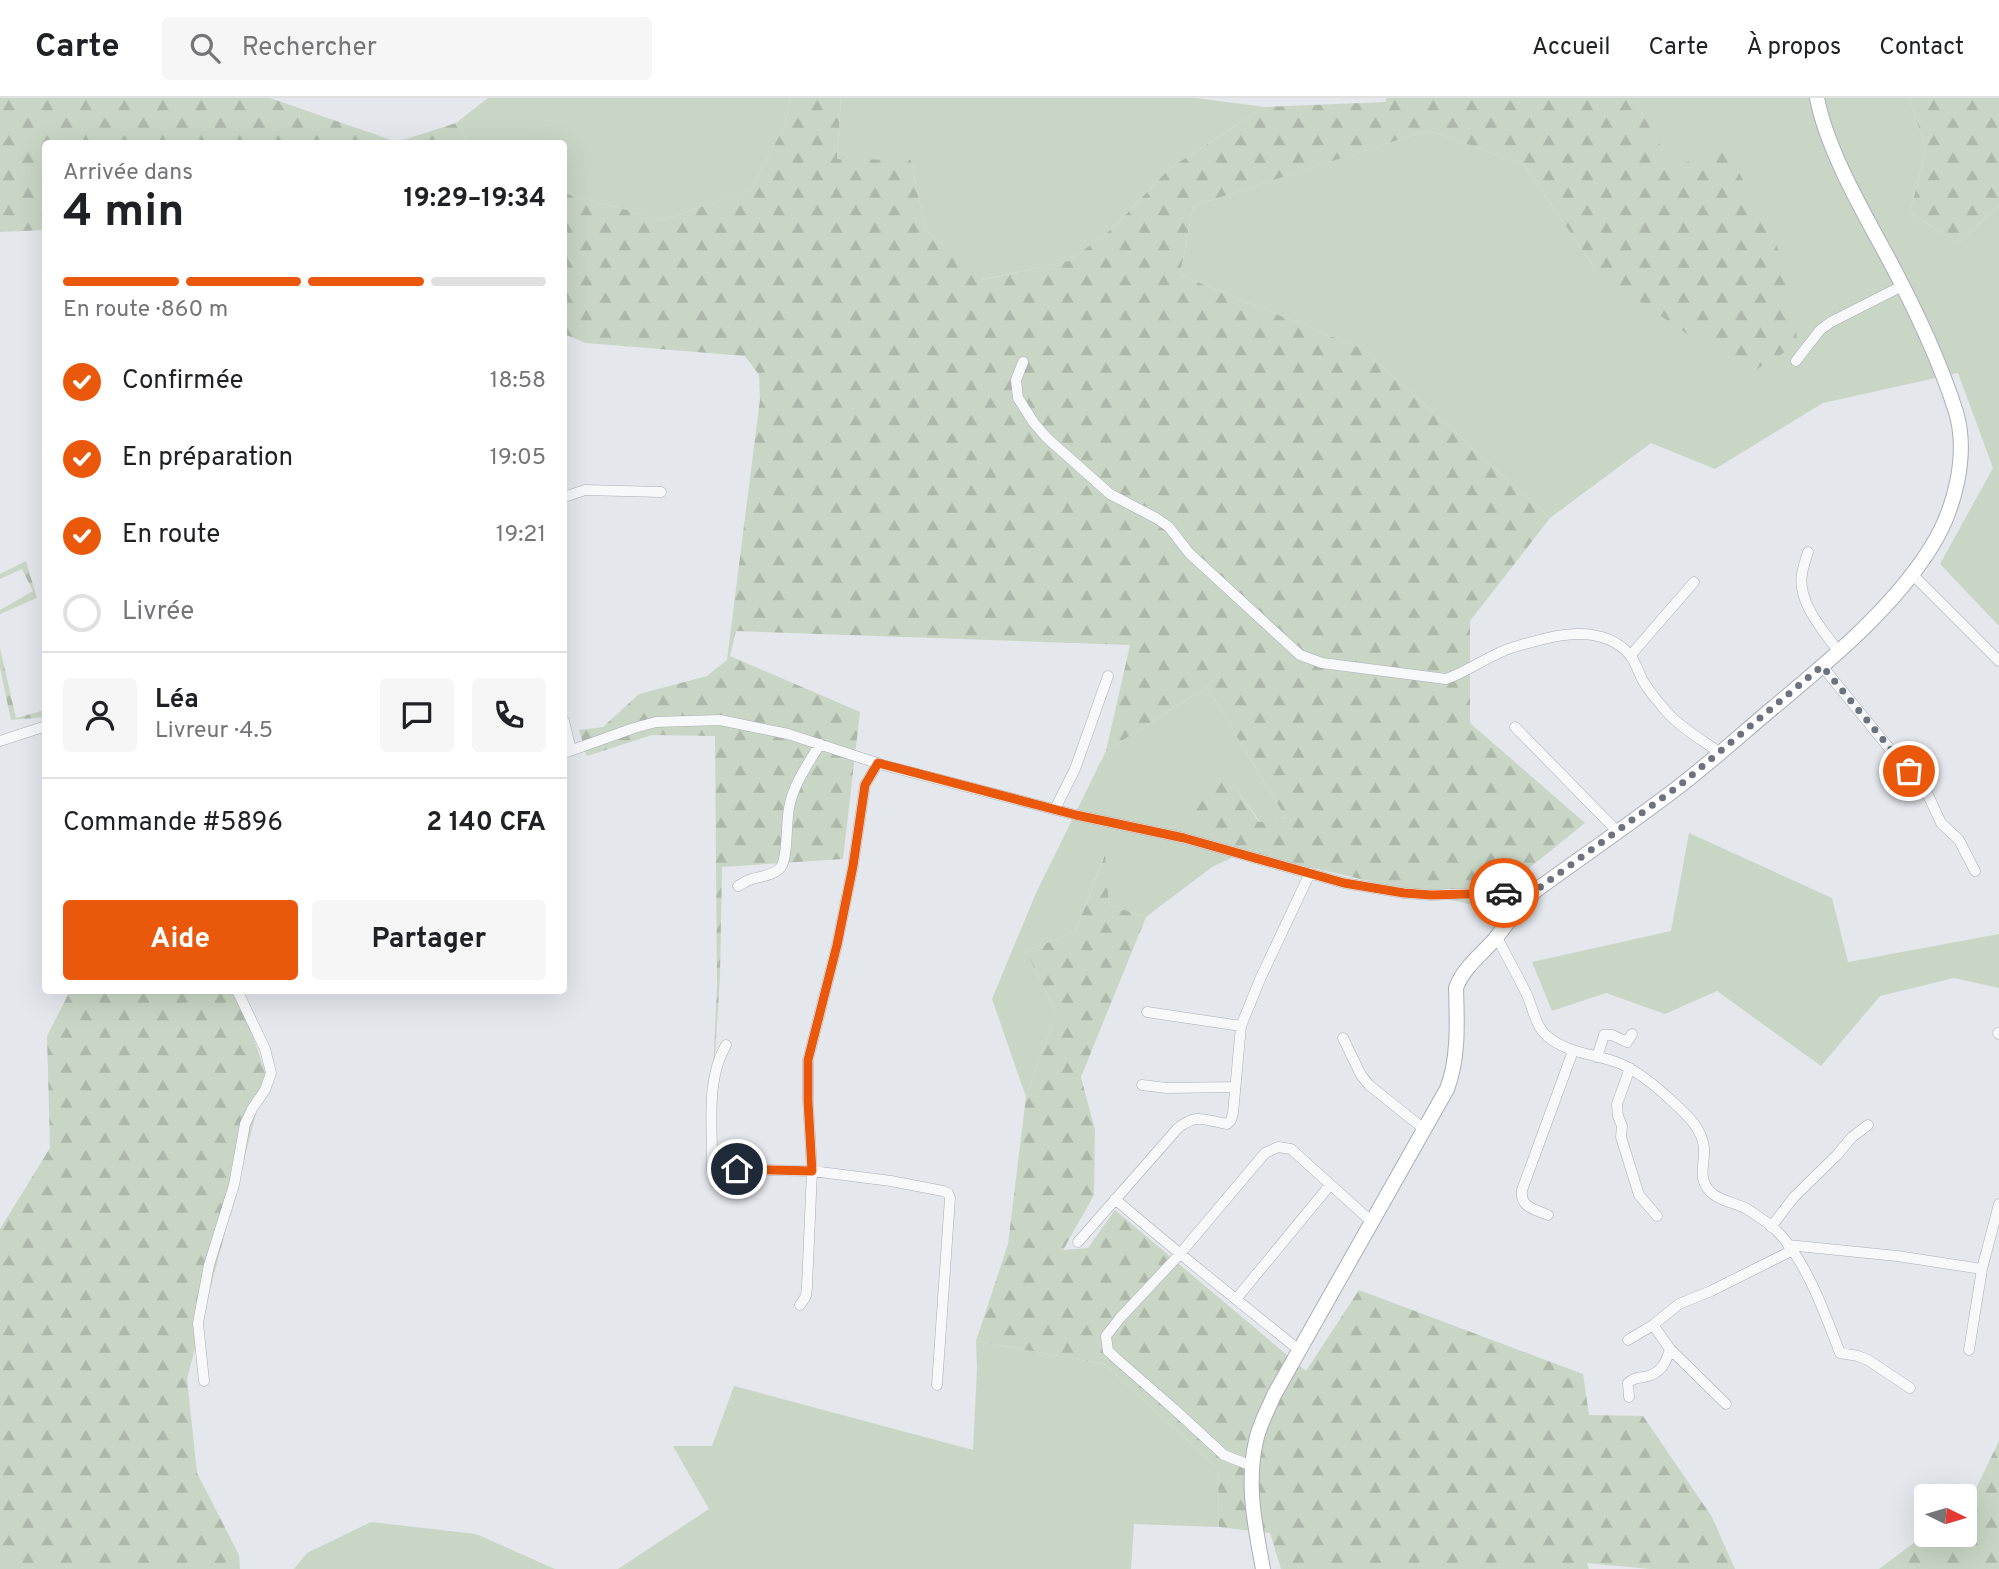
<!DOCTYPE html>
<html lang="fr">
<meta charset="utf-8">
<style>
:root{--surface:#fff;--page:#f6f6f6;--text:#202124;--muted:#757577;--line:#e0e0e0;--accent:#ea580c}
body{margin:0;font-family:Overpass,sans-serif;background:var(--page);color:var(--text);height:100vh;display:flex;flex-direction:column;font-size:26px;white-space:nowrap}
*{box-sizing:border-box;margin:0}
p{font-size:23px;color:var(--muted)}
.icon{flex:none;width:38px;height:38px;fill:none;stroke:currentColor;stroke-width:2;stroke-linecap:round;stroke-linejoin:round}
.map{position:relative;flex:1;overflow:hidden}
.panel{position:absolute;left:42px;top:42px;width:525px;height:854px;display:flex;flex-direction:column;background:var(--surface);border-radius:7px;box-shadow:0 7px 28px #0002}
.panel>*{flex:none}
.needle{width:46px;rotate:95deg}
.controls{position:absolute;left:1914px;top:1386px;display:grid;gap:14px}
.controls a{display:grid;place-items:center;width:63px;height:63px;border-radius:7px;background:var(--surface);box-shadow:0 7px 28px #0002;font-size:35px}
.pin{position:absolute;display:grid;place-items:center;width:60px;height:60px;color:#fff;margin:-30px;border:4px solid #fff;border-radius:50%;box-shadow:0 2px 7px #0007}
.courier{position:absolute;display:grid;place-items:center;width:70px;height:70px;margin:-35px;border:5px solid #ea580c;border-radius:50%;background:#fff;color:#222;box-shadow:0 2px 9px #0007}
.headline em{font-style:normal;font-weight:700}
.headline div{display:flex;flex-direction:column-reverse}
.headline{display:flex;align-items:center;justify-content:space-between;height:119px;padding:0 21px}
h1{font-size:46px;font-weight:700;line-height:52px}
.bar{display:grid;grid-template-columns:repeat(4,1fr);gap:10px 7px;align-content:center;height:84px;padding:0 21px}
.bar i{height:9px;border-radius:5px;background:var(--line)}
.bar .selected{background:var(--accent)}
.bar p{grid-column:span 4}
.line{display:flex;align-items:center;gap:18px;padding:0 21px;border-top:2px solid var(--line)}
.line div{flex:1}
.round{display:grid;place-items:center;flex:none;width:74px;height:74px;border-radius:7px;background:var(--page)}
ol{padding:0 21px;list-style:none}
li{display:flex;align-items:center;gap:21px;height:77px}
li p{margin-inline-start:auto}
li .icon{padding:7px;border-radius:50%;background:var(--accent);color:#fff;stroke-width:4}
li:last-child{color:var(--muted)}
li i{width:38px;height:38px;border:4px solid var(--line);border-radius:50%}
.action{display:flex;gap:14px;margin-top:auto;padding:14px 21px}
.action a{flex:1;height:80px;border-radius:7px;background:var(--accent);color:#fff;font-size:28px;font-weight:700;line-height:80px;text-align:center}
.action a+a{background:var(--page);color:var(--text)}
header{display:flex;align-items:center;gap:42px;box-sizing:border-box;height:98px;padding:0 35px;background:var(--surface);border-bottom:2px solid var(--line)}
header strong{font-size:33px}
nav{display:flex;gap:38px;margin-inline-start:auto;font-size:24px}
.search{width:490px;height:63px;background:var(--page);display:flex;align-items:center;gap:18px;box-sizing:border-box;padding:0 24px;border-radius:7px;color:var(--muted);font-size:26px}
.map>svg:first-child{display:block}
</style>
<header>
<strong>Carte</strong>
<div class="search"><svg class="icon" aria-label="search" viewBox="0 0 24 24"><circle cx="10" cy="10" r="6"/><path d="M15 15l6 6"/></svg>Rechercher</div>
<nav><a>Accueil</a><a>Carte</a><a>À propos</a><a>Contact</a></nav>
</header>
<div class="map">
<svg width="1999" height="1471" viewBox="0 0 1999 1471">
<defs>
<pattern id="forest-firs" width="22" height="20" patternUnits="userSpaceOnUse" patternTransform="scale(1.75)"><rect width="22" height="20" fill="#c9d6c5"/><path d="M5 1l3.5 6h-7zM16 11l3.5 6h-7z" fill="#adb8ab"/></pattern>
</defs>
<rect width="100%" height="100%" fill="#e4e7ec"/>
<path fill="#c9d6c5" d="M488,0h302l-4,25 -35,66 -87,31 -100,-27v-49l-95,-1 -13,-20z
M841,0h355l69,9 -95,61 -57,60 -44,33 -88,19 -56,-51 -14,-69h-74z
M1633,0h276l17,51 -16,64 49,30 40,-38v421l-59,-62 53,-96 -35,-95 -135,30 -108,66 -64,-26 -101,75 -187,-169 -183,-74 13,-69 236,-76 95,35 74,108 75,-105z
M1207,589l79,131 -26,4 -37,-52 21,82 -32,15 -66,50 -37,-12 -5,-48 -29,75 -49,19 30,62 -30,84 -34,-98 44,-106 70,-142z
M1689,735l143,65 16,64 151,-28v54l-45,-10 -74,18 -59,70 -104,-75 -52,23 -59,-21 -54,18 -20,-49 139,-31z
M976,1243l128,23 114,104 1,59 -85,-3 -3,45h-513l91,-60 -36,-63h39l22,-60 239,64 4,-82z
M371,1424l105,12 79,35h-261l13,-16z"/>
<path fill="url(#forest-firs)" d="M0,0h270l127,44 59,-19 13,20 -423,1 -1,86 -45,2z
M790,0h51l-4,61 74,1 14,69 57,51 87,-19 44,-33 57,-60 95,-61 120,-5 2,-4h246l40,69 54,-18 59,115 12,80 -51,31 -149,-102 -74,-108 -95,-35 -236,76 -13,69 183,74 187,169 -80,103v102l115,100 -104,84 -237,-55 -52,-36 31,-47 36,53 27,-4 -79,-131 -101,64 24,-106 -394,-14 -6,25 130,56 -17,147 -121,8 -2,109 -10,160 7,-151 -2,-249 -63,-1 -65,21 -8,-26 24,-3 36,-33 68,-18 20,-16 33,-261 -1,-24 -14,-19 -159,-13 -22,-9v-141l100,27 87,-31 35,-66z
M1909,0h90v107l-40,38 -49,-30 16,-64z
M26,463l11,37 -37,16v-4l33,-19 -11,-22 -22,10v-5z
M0,550l16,70 29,-8v7l-34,3 -11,-52z
M1105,757l4,50 37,12 -65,160 14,53 -1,65 -31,55 25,-2 27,-38 191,161 53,-81 224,84 6,41 54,1 69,101 23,52h-85l-63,-6 2,6h-308l-11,-36 -51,-6 -1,-59 -114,-104 -128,-23 32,-97 18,-147 30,-84 -30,-62 49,-19z
M70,893h168l28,84 -79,304 10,94 42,82 1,14h-240v-340l50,-81 -3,-112z
M1999,1343v128h-120l48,-36v2h38v-31l6,-5z"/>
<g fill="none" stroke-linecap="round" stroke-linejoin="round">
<defs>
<path id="street" d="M1796,263l24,-31 11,-8 71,-36
M1023,264l-7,18 2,18 16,25 13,15 63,56 46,24 13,9 20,26 111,102 22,8 124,16c24,-8 44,-25 68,-32 38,-11 86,-26 116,8 5,6 8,16 12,24 5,9 12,18 19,26 15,20 38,33 58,47
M564,399l21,-7 76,2
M1808,454c-2,7 -5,15 -6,22 -5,28 21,56 36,77
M1912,476l87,87
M1630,558l64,-74
M1822,568l107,131 12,26 18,17 16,31
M564,623l7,29
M1515,629l102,104
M0,643l46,-15
M564,655l70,-25 22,-6 64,-2 68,14 95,31 193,50 108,23 160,45 60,10 27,2 103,-4
M1055,711l20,-40 33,-93
M738,788c4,-2 9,-6 14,-7 10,-3 23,-4 29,-12 7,-10 5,-46 8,-59 4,-23 19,-44 31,-64
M1497,839c9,19 20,37 29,56 7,14 9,33 21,43 20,18 51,18 74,28 18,8 37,24 52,38 13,12 30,27 31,47 1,12 -5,26 2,37 7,14 28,16 41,23 9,6 22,14 30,22 30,31 48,83 63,122l18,3 10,4 42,28
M1147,914l94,14
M1998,935l1,1
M1343,940l18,37 8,10 55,44
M726,947c-21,36 -13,83 -14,124l100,2 79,10 52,10 5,2 2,5 -13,187
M1597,959l7,-22h8l15,7 5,-8
M1630,970l-13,36 1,12 4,10 -1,11 18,58 18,21
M1142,987l25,3 67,-1
M1115,1101c60,52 122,101 184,151
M1548,1117c-13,-6 -28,-7 -26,-25l51,-139
M1771,1129l23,-30 43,-42 15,-18 16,-12
M1078,1144l100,-114c19,-15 26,-8 49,-4l4,-4 2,-7 8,-87 20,-49 49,-104
M1788,1147l109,11 85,13
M1236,1201l94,-114
M800,1207l6,-9 1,-10 5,-115 -4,-70v-41l29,-115 16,-79 12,-81 13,-22
M1653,1227l17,24 56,55
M1628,1242l25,-15 26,-21 32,-13 80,-40
M1969,1252l13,-81 17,-65
M204,1283l-6,-58 11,-58 25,-80 11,-61 7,-15 13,-19 6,-17 -6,-24 -28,-59
M1629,1299l-1,-14c6,-5 9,-5 16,-6 17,-3 22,-14 26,-28
M1252,1368l-28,-11 -50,-46 -55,-48 -11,-10 -2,-15 14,-18 59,-63 86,-102 13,-6 13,2 82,74"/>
<path id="secondary" d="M1263,1471c-8,-43 -17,-85 -7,-128 3,-16 12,-31 18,-46l173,-306c12,-31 10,-68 9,-101 7,-20 25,-33 39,-49 13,-16 24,-34 40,-48 48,-35 98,-69 146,-106 32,-25 62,-52 93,-78 55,-46 118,-98 156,-158 24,-37 39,-93 26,-137 -18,-57 -47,-116 -76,-169 -23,-42 -54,-98 -63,-145"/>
</defs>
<use href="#street" stroke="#a9aeb7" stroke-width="11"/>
<use href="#secondary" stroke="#a9aeb7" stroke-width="16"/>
<use href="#street" stroke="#f7f8fa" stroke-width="10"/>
<use href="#secondary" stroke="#fff" stroke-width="14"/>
</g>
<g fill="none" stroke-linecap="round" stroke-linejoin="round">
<path stroke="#6c737f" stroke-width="7" stroke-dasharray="0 12.6" d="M1504,795l31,-2 145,-106 142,-119 87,105"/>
<path stroke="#ea580c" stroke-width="9" d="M737,1071l75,2 -4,-70v-41l29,-115 16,-79 12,-81 13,-22 198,52 108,23 160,45 60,10 27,2 73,-2"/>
</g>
</svg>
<div class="controls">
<a><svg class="needle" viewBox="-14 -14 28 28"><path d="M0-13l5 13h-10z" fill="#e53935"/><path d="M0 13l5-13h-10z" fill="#757577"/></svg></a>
</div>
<div class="pin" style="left:1909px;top:673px;background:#ea580c"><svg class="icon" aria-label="bag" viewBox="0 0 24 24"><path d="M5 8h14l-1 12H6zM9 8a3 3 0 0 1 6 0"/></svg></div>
<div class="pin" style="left:737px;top:1071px;background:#1f2937"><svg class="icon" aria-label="home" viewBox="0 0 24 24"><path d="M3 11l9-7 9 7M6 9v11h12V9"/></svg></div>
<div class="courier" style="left:1504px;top:795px"><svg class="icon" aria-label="car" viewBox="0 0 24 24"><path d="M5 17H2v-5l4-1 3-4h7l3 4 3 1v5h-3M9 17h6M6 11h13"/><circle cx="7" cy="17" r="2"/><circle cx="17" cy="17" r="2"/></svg></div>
<section class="panel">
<div class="headline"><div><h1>4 min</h1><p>Arrivée dans</p></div><em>19:29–19:34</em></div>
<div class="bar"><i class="selected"></i><i class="selected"></i><i class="selected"></i><i></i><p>En route · 860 m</p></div>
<ol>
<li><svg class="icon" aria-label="check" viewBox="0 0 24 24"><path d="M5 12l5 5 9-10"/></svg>Confirmée<p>18:58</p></li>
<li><svg class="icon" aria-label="check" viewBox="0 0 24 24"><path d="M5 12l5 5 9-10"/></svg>En préparation<p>19:05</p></li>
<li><svg class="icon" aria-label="check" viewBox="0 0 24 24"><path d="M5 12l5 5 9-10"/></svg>En route<p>19:21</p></li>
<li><i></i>Livrée</li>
</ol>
<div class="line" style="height:126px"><a class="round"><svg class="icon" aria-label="person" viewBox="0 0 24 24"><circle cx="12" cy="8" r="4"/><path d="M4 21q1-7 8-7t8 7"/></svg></a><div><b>Léa</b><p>Livreur · 4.5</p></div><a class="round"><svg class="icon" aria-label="chat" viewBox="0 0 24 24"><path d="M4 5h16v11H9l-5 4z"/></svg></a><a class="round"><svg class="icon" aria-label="phone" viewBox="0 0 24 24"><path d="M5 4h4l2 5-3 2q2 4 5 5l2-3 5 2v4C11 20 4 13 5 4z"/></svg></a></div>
<div class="line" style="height:91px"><div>Commande #5896</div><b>2 140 CFA</b></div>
<div class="action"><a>Aide</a><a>Partager</a></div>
</section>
</div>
